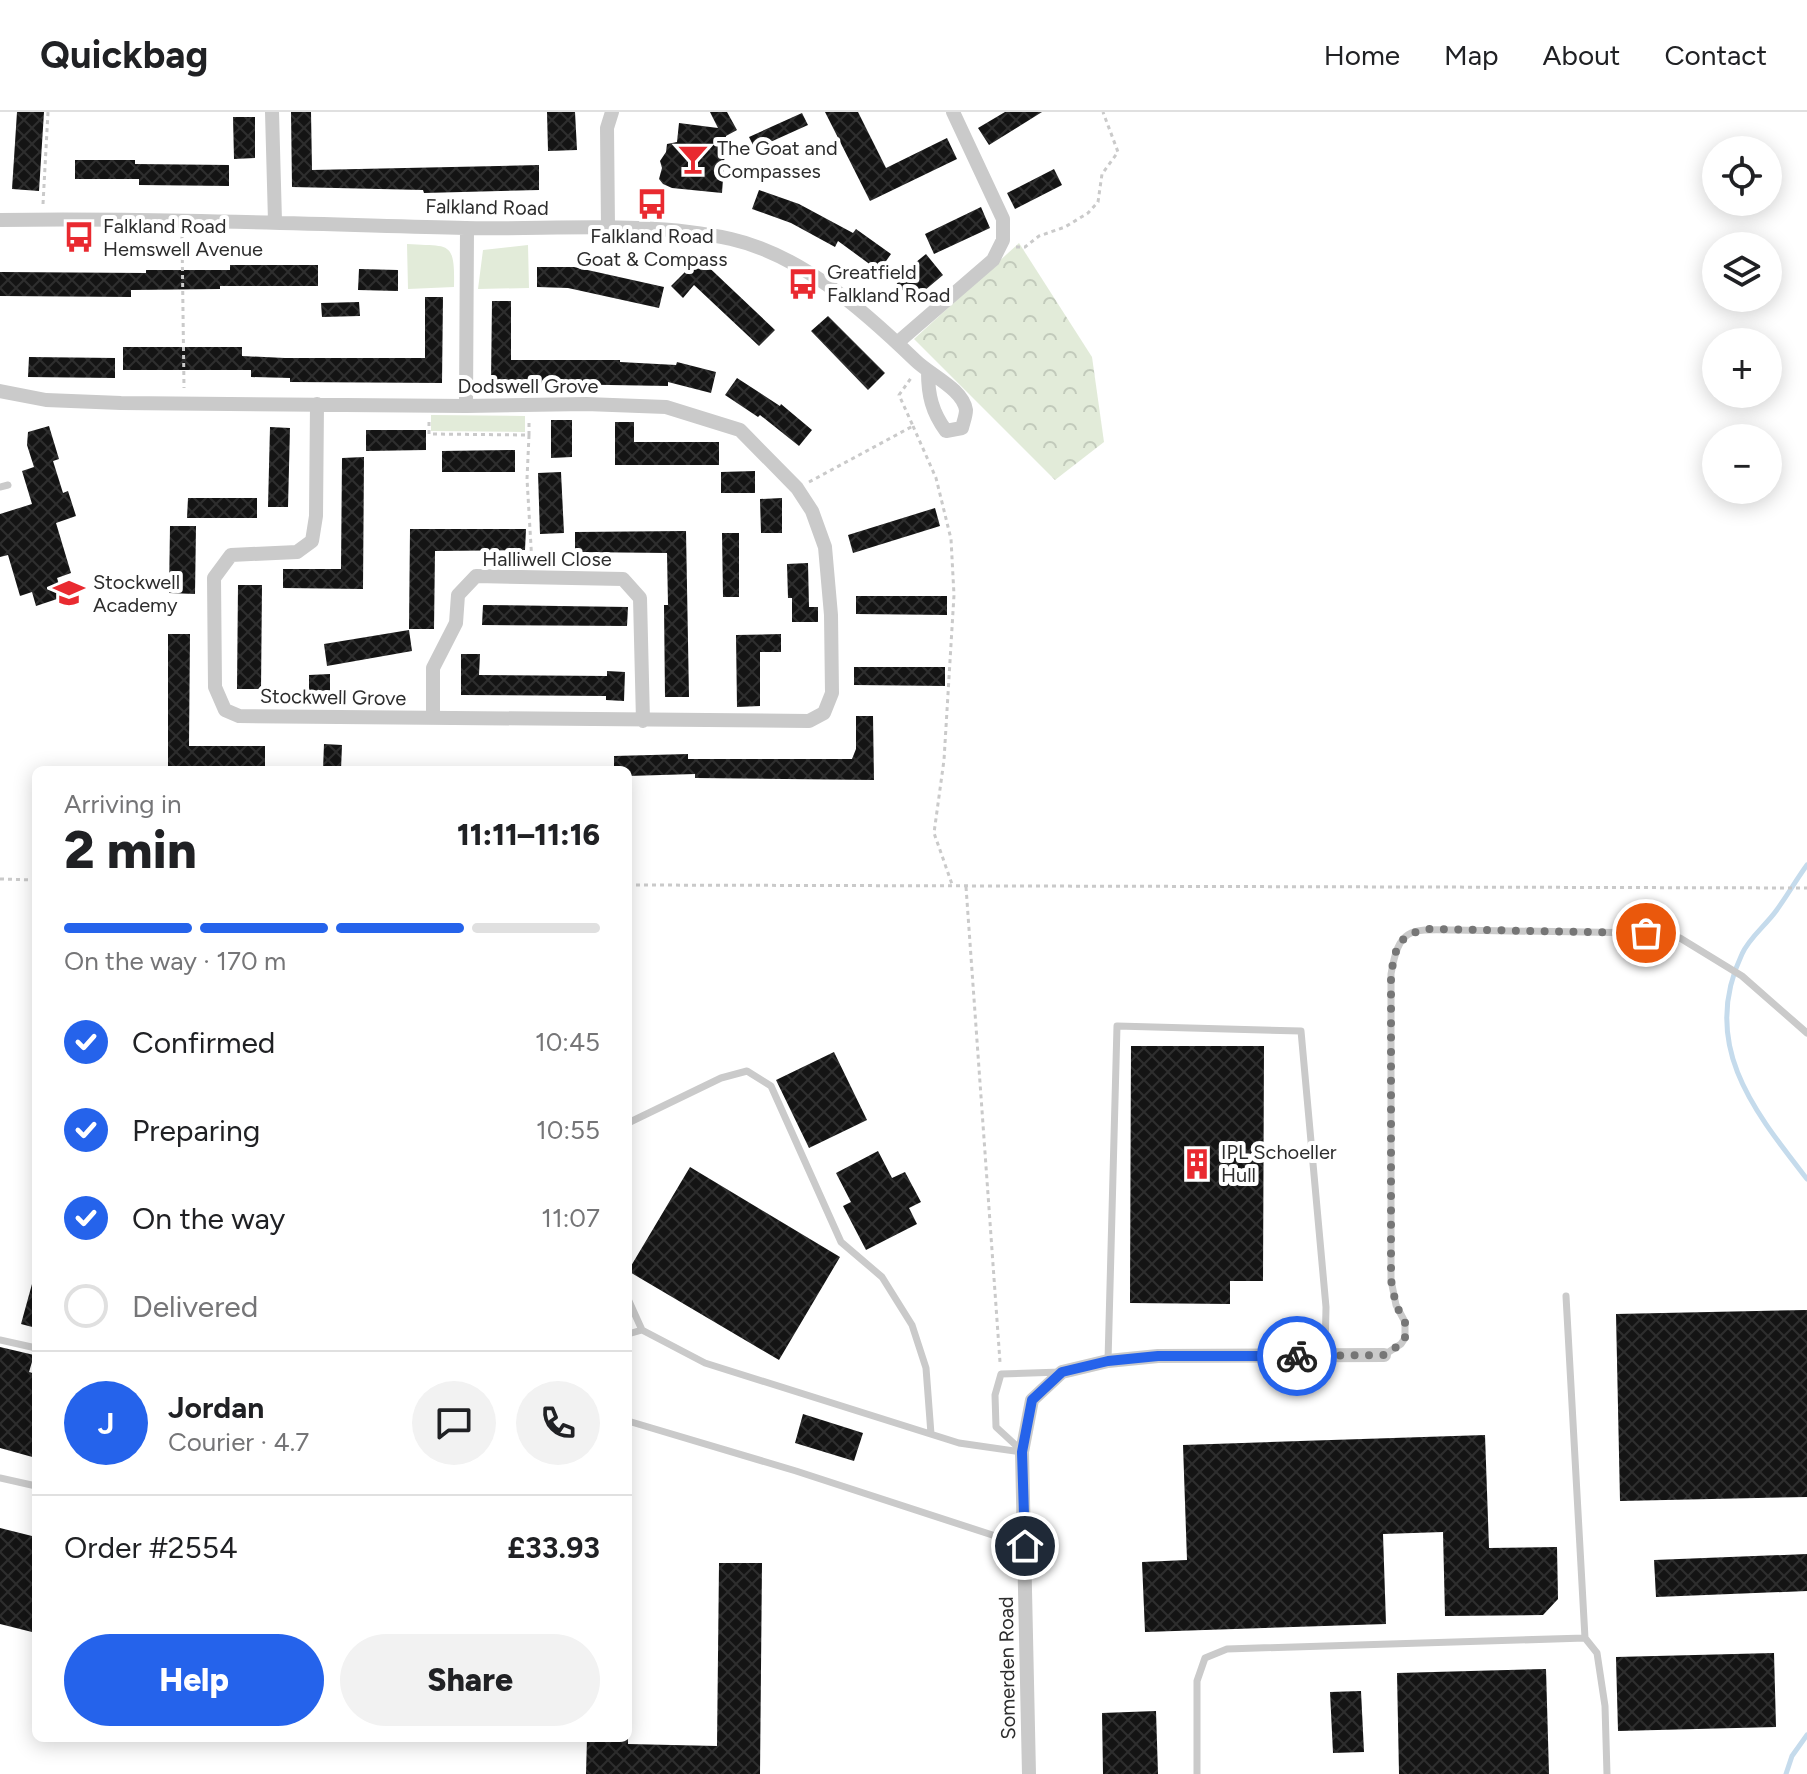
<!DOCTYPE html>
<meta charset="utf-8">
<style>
:root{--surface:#fff;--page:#f2f2f2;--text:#202124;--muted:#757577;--line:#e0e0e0;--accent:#2563eb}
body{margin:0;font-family:Figtree,sans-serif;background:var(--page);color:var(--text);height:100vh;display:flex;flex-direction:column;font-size:30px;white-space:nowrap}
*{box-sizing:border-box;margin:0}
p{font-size:26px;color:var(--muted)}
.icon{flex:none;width:44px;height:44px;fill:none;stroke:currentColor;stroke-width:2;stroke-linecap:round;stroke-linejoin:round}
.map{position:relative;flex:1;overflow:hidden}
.sheet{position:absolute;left:32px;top:654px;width:600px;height:976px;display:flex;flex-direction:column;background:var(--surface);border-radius:12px;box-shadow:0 4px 20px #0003}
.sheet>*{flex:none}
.buttons{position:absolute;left:1702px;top:24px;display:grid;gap:16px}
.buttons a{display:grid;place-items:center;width:80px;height:80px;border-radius:50%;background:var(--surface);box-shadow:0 4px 20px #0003;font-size:40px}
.pin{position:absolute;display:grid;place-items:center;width:68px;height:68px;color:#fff;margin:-34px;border:4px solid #fff;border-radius:50%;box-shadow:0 2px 8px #0007}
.courier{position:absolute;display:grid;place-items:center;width:80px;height:80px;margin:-40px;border:6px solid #2563eb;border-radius:50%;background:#fff;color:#222;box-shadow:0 2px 10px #0007}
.summary em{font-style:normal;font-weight:800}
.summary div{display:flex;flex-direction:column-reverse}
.summary{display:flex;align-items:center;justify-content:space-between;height:136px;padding:0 32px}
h1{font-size:52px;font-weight:800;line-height:60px}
.bar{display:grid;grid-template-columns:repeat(4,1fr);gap:12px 8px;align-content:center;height:96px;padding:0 32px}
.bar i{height:10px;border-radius:6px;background:var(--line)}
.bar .selected{background:var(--accent)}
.bar p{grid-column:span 4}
.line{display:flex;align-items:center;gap:20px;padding:0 32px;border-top:2px solid var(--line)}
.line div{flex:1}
.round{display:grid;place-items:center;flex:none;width:84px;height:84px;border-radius:42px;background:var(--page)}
ol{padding:0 32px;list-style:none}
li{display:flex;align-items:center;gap:24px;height:88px}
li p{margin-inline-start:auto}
li .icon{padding:8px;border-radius:50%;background:var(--accent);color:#fff;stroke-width:4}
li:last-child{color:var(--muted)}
li i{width:44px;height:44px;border:4px solid var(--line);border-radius:50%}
.primary-button{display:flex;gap:16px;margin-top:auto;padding:16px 32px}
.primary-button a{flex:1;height:92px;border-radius:48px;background:var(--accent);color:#fff;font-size:32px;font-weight:800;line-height:92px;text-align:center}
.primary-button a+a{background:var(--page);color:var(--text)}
header{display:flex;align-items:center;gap:48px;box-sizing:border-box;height:112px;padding:0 40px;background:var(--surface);border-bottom:2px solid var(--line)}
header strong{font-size:38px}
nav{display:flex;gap:44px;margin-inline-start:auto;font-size:28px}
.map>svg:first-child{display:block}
</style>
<header>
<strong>Quickbag</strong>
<nav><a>Home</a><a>Map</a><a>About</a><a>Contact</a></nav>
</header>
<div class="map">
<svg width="1807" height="1662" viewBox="0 0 1807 1662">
<defs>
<pattern id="park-crowns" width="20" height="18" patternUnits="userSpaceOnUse" patternTransform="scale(2)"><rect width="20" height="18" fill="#e2ebd9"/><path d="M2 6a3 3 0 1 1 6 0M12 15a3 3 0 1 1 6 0" fill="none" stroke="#c2cabb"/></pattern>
<pattern id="building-cross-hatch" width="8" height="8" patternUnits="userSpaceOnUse" patternTransform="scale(2)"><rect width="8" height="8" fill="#141414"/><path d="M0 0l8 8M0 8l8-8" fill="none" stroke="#2e2e2e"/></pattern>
</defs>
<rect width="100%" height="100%" fill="#fff"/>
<path fill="#e2ebd9" d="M407,132c42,3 48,-5 47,43l-46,2z
M528,133l1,43 -51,1 5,-39z
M431,303l94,1v16l-94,-1z"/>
<path fill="url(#park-crowns)" d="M1019,131l73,114 12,85 -49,38 -141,-141z"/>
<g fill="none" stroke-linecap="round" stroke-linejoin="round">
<path stroke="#c5dbec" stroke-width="5" d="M1807,753c-11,15 -20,31 -31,46 -10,14 -27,27 -34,43 -43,90 12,157 65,225
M1786,1662l6,-18 15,-21"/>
</g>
<path fill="url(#building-cross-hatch)" d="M17,0h27l-5,79 -27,-2z
M291,0h20l1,58 227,-5v25l-115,3 -1,-3 -131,-3z
M547,0h28l2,38 -29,1z
M710,0h17l10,18 -11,6 -4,57 -50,-5 -9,-4 -4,-5 3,-11 -2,-7 6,-9 1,-8 10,-2 2,-19 39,5z
M825,0h33l28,56 61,-30 10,21 -87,42z
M1005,0h37l-53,33 -11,-17z
M802,1l6,12 -53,24 -6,-12z
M233,5h22v41l-21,1z
M75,48h60v4l94,1v21l-90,-1v-6h-64z
M1054,57l8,16 -47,24 -8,-16z
M759,78l40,14 54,29 3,-4 35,25 -12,17 -41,-30 -3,6 -44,-24 -39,-14z
M981,95l9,21 -56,26 -9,-20z
M926,142l17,21 -31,26 -18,-21z
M699,146l76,72 -16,16 -65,-61 -11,13 -12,-12z
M230,153h88v21h-98v3l-89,1v7l-131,-1v-24l146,1v-3h84z
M537,155h37l90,20 -5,21 -91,-20 -31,-1z
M359,157l39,1v21l-40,-1z
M425,185h18l-1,86 -152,-1v-4l-39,-1v-7h-128v-23h119v9l43,2h140z
M492,189h19v59h109v2l56,3 1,-3 39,10 -5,21 -43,-11v4l-177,-3z
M359,190l1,14 -38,1 -1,-14z
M828,204l57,57 -17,17 -57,-59z
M29,245l86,1v20l-87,-1z
M737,266l43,28 1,-2 31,26 -13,16 -39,-31 -2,2 -33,-22z
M551,308h21v37l-21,1z
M615,310h19v20h85v23h-104z
M49,314l10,33 -6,2 10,32 5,-2 8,25 -20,7 15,50 -14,5 6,19 -27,9 -4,-14 -12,4 -12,-41 -8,2v-43l32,-10 -10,-33 12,-4 -7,-22 1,-13z
M270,315l20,1 -2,79h-20z
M366,318h60v20l-60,1z
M515,338v22h-73v-21z
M364,345l-1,132 -80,-1v-19h58l1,-111z
M755,359v22h-34v-21z
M561,360l3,61 -24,1 -2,-61z
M188,386h69v20h-70z
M782,386v35h-21l-1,-34z
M935,396l5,18 -87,27 -5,-18z
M170,414h26l-1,68 -26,-1z
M410,417h116l-1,21 -90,1 -1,78h-25z
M686,419l3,166h-24l-1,-92h4l-1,-52 -92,-1v-20z
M722,421h17v64h-16z
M808,451l1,44h9v15h-26v-24h-4l-1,-34z
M238,473h24l-1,104h-24z
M856,484h91v19l-91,-1z
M483,493l145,2 -1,19 -145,-1z
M409,518l3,21 -85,15 -3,-22z
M168,522h22l-1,112h76v21l-97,-1z
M781,522v18h-21v54l-23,1 -1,-72z
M461,542h19l-1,21 128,1v-5l18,1 -1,29 -18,-1v-4l-145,-1z
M854,555h91v19l-91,-1z
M330,562v32h-21v-31z
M856,604h17l1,64 -179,-2v-4l-67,2v-6h-14v-14l74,-2v5h164l4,-10z
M324,632l18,1 -1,25h-18z
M1131,934h133l-1,235h-33v23l-100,-1z
M834,940l33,68 -58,28 -33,-68z
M878,1039l14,27 13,-6 16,30 -12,6 8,16 -51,26 -23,-44 8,-4 -15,-29z
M690,1055l150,90 -61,103 -151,-89z
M32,1172h4v44l-15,-4z
M1807,1198v187l-187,4 -4,-187z
M0,1235l34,8 -5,17 7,2v84l-36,-10z
M803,1302l60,19 -9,28 -59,-18z
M1485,1323l4,113 68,-1 1,52 -15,16 -98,1 -2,-84 -60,2 3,90 -241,8 -3,-70 45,-2 -4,-115z
M0,1416l36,9v96l-36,-9z
M1807,1442v37l-151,6 -2,-37z
M719,1451h43l-2,211h-174l1,-36h41v6l89,2z
M1774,1541l2,74 -158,4 -2,-74z
M1546,1557l3,105h-150l-2,-101z
M1361,1579l3,61 -31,1 -3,-61z
M1156,1599l2,63h-55l-1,-61z"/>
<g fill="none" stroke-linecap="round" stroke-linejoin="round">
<path stroke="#cacaca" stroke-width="3" stroke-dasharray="4 4" stroke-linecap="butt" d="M43,92l5,-92
M182,123l2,153
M1016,135h9l14,-11 26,-9 23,-14 10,-11 4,-28 16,-22 -15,-40
M429,310v12l100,1v-16
M913,314l23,52 15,61 3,56 -10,165 -10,73 19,54
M529,323l-2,44 5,84
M809,370l104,-56 -14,-31 12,-17
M0,767l36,1
M628,773l1179,3
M966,775l34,475"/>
<path stroke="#cacaca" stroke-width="7" d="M0,375l8,-2
M628,1011l93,-45 26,-7 24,15 70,156 41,35 30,48 14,43 5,66
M1566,1184l19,342
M628,1187l14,31 63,33 254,80 63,9
M628,1222l14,-4
M0,1228l36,8
M1384,1243l17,-11 4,-6v-16l-9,-17 -5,-25v-306c8,-46 18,-45 62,-44l193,3 34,5 62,38 65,57
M1108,1249l9,-335 184,5 25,276 -1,49
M628,1309l168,50 227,74
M1021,1338l-25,-23 -1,-32 6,-21 60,-2
M0,1366l36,8
M1197,1662v-93l8,-23 22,-9 358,-11 12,15 8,53 2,68"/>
<path stroke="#cacaca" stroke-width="14" d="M272,0l3,109
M0,108c155,-2 310,4 465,8 85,2 184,-8 266,11 71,16 133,72 184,121 15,15 48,29 51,50 0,6 -3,13 -4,18l-16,3c-14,-19 -18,-36 -18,-59
M608,115l-1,-99 5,-16
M897,231l96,-83 10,-20v-21l-50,-107
M0,279l46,9 75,3 345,3 120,-2 80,3 74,23 57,58 15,23 13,36 6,68 1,78 -8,20 -15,8 -570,-5 -14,-6 -10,-23 -1,-109 17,-23 66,-3 15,-11 4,-25 1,-112
M466,294l1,-178
M433,606v-50l23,-45 2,-28 18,-19 147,3 17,19 3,123
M1029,1662l-7,-322 10,-52 30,-28 46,-11 50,-5 226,-1"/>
</g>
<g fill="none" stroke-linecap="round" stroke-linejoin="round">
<path stroke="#767676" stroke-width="8" stroke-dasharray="0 14.4" d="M1297,1244l87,-1 17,-11 4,-6v-16l-9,-17 -5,-25v-306c5,-27 6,-38 35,-45l220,4"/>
<path stroke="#2563eb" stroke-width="10" d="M1025,1434l-3,-94 10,-52 30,-28 46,-11 50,-5h139"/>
</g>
<defs>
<symbol id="bar-bare" viewBox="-9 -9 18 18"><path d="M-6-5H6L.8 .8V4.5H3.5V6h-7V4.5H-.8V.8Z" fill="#e92a30" stroke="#fff" stroke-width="2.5" paint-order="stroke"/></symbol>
<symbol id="bus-bare" viewBox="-9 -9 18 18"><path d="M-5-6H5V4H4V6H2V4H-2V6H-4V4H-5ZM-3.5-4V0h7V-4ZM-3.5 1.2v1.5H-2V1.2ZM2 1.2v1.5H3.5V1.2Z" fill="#e92a30" stroke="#fff" stroke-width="2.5" paint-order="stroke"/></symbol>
<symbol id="school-bare" viewBox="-9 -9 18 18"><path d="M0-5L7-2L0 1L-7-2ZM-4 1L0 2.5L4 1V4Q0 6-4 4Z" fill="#e92a30" stroke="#fff" stroke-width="2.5" paint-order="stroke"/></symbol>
<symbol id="building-bare" viewBox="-9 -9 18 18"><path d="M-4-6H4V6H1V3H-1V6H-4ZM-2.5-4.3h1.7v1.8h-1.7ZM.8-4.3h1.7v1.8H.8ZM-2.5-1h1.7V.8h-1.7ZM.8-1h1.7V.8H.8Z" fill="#e92a30" stroke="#fff" stroke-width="2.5" paint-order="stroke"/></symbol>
</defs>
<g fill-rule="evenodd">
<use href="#bar-bare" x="671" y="25" width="44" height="44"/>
<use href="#bus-bare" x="630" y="70" width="44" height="44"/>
<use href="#bus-bare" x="57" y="103" width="44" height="44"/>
<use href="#bus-bare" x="781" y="150" width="44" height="44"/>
<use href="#school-bare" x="47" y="459" width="44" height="44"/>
<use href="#building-bare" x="1175" y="1030" width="44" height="44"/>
</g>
<g text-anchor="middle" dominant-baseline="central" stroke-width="8" stroke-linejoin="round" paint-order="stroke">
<g font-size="20" fill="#2d2d2d" stroke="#fff" text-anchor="start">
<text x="717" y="36">The Goat and<tspan x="717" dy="23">Compasses</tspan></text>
<text x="103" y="114">Falkland Road<tspan x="103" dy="23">Hemswell Avenue</tspan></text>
<text x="652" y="124" text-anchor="middle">Falkland Road<tspan x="652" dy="23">Goat &amp; Compass</tspan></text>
<text x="827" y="160">Greatfield<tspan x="827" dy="23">Falkland Road</tspan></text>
<text x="93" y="470">Stockwell<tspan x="93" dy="23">Academy</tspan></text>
<text x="1221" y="1040">IPL Schoeller<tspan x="1221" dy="23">Hull</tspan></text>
</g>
<g font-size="20" fill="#2d2d2d" stroke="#fff">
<text transform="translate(487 95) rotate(1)">Falkland Road</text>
<text x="528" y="274">Dodswell Grove</text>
<text x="547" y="447">Halliwell Close</text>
<text transform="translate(333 585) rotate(1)">Stockwell Grove</text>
<text transform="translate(1007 1556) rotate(-91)">Somerden Road</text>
</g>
</g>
</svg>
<div class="buttons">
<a><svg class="icon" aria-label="locate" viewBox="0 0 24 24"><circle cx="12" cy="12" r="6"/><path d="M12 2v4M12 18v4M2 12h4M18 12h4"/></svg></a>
<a><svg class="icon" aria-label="layers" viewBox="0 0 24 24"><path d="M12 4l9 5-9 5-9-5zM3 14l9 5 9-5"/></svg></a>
<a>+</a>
<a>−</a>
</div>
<div class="pin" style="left:1646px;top:821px;background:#ea580c"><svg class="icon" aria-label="bag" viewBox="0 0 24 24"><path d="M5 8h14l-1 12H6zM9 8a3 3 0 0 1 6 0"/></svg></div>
<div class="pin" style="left:1025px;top:1434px;background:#1f2937"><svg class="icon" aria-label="home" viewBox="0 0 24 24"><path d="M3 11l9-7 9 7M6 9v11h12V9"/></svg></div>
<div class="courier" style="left:1297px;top:1244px"><svg class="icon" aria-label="bike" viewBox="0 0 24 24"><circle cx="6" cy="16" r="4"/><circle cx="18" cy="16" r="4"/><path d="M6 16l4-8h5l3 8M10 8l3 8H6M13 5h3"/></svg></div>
<section class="sheet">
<div class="summary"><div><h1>2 min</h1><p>Arriving in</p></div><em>11:11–11:16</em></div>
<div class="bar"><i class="selected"></i><i class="selected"></i><i class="selected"></i><i></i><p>On the way · 170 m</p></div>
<ol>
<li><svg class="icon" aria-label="check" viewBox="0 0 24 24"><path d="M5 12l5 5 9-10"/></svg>Confirmed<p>10:45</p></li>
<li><svg class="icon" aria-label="check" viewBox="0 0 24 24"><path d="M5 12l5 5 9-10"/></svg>Preparing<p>10:55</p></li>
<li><svg class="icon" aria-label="check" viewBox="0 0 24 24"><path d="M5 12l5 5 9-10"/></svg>On the way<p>11:07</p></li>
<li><i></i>Delivered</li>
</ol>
<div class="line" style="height:144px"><b class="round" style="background:var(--accent);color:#fff">J</b><div><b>Jordan</b><p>Courier · 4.7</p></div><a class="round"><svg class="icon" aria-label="chat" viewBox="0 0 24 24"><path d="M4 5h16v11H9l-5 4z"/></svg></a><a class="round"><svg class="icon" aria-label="phone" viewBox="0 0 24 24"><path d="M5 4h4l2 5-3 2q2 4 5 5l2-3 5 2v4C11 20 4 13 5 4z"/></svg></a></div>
<div class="line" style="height:104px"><div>Order #2554</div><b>£33.93</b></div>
<div class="primary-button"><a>Help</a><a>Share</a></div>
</section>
</div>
